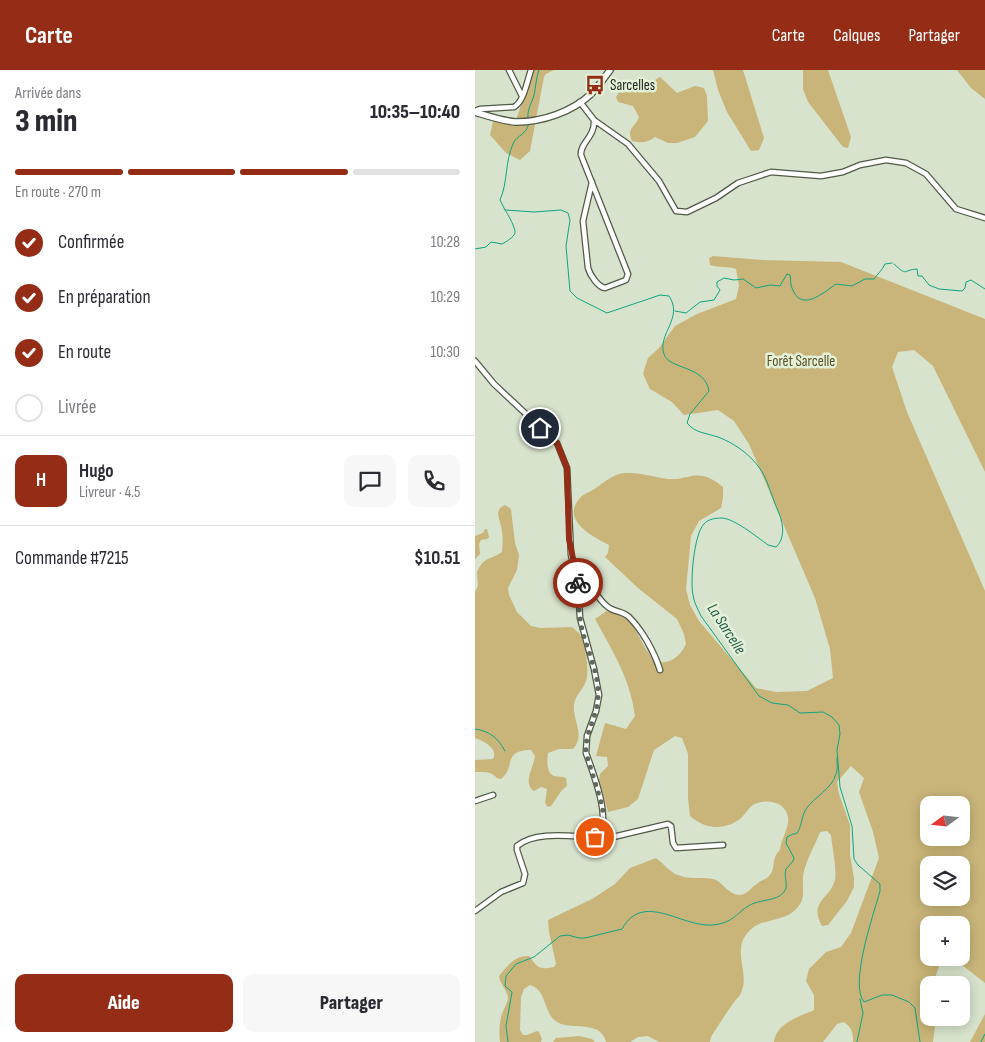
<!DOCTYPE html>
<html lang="fr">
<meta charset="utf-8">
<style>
:root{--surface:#fff;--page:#f7f7f7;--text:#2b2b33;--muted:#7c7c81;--line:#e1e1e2;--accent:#952c16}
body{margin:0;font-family:"Sofia Sans Condensed",sans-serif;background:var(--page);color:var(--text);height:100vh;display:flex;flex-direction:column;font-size:19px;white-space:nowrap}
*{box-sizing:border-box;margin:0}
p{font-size:16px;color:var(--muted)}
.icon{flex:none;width:28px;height:28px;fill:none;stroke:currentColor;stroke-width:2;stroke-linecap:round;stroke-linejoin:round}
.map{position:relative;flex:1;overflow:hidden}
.details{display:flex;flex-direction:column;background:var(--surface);width:475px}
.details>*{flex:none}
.needle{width:32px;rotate:255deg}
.controls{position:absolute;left:445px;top:726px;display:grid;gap:10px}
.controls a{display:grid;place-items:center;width:50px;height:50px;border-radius:10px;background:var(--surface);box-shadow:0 2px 12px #0003;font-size:25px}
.pin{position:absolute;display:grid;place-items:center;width:42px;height:42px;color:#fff;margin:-21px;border:2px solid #fff;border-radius:50%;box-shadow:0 1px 5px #0007}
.courier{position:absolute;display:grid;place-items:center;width:50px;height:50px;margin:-25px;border:4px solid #952c16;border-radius:50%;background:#fff;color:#222;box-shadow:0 1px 6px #0007}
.summary em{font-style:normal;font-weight:800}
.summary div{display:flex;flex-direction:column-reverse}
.summary{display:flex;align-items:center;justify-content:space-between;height:85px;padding:0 15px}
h1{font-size:32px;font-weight:800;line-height:38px}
.bar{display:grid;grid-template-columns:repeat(4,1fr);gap:8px 5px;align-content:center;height:60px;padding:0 15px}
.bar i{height:6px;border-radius:4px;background:var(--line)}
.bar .on{background:var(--accent)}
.bar p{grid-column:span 4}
.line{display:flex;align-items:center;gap:12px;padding:0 15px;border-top:1px solid var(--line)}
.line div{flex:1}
.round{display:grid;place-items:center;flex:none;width:52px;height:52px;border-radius:10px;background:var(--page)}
ol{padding:0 15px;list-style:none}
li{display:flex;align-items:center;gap:15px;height:55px}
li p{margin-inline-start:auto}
li .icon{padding:5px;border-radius:50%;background:var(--accent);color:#fff;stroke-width:4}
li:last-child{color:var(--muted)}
li i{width:28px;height:28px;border:2px solid var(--line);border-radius:50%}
.cta{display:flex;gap:10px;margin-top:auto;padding:10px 15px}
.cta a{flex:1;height:58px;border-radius:10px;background:var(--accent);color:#fff;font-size:20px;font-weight:800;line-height:58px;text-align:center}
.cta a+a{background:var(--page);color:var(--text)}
header{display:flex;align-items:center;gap:30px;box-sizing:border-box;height:70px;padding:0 25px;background:var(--accent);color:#fff}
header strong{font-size:24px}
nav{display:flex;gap:28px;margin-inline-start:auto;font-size:18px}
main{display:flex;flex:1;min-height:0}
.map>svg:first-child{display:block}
</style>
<header>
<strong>Carte</strong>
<nav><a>Carte</a><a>Calques</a><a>Partager</a></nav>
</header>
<main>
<section class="details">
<div class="summary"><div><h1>3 min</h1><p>Arrivée dans</p></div><em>10:35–10:40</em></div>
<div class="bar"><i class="on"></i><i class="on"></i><i class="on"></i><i></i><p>En route · 270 m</p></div>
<ol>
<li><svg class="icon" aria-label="check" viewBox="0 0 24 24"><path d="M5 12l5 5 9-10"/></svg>Confirmée<p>10:28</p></li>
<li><svg class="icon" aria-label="check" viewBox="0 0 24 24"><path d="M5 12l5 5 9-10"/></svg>En préparation<p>10:29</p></li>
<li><svg class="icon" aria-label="check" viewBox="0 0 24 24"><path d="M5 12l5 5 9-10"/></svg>En route<p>10:30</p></li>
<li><i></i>Livrée</li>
</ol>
<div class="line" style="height:90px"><b class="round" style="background:var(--accent);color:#fff">H</b><div><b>Hugo</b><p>Livreur · 4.5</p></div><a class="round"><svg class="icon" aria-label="chat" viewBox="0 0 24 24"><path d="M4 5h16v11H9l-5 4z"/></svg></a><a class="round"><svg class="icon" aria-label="phone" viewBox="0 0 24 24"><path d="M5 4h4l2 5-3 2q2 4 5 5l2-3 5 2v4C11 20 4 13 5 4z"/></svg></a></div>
<div class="line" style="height:65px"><div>Commande #7215</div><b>$10.51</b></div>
<div class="cta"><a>Aide</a><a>Partager</a></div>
</section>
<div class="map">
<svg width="510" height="972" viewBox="0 0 510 972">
<rect width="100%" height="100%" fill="#d7e3cc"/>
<path fill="#c9b579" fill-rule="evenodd" d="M58,0h21l-8,4 -2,3 -14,74 -10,9 -14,-7 -16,-18 4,-18 21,6z
M238,0h30l21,68 -5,12 -8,1 -24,-39 -9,-22z
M328,0h25l23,67 -3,11 -5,-1 -35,-45 -5,-13z
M482,0h28v29l-14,-11z
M185,7l17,16 18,-7 9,2 3,8 1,25 -13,16 -18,6h-9l-13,-6c-8,6 -14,6 -23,4 -6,-13 3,-13 7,-24l-6,-11 -15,-4 -2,-5 7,-11 11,-1 7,4c8,-1 11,-8 19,-12z
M238,186l50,4 78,2 144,57v153l-52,-106 -19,-16 -16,2 -6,15 15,45 78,179v392l-32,-25h8v-33h-32v33h13l-7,20v7h-6v33h7l-3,24h-80c0,-10 -1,-14 -9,-20l-7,2 -14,18h-49c2,-19 25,-25 40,-32v-15l-8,-14 3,-12 17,-17 15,-5 10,-14 28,-75 -6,-26 -14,-40 5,-14 -13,-12 -14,16 2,12 11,31v30l4,23v9l-7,14 -19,24 -6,1c-14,-24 8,-27 13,-46 2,-12 -3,-33 -4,-45l-4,-4 -7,1c-5,14 -17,33 -17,47 -1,11 3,20 -6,29 -16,18 -41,6 -54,32 -7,17 6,35 -2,53 -1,3 -5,6 -7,9 -8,12 -16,23 -23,35l-1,5h-51l-11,-6 -10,1 -8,5h-24c-5,-22 -32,-12 -47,-19 -16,-7 -11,-33 -29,-38l-6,4 -3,8 -1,33 3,5h4l10,-4 2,1 3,7 -1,3h-41c-1,-9 -1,-19 2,-28 2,-6 5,-10 6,-15 0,-9 -8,-14 -9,-23 8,-10 16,-21 30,-20 9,12 10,14 25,11l2,-3 -7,-32 -1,-12 44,-21 23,-15 15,-16 26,-10c8,6 15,16 25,18 11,4 24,0 35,4 8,4 12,14 23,15 9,0 12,-8 19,-12 3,-3 7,-3 10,-6 9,-8 2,-18 12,-27 1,-11 10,-24 8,-33 -3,-16 -22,-19 -35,-12 -5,3 -8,10 -13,14 -17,12 -35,10 -50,-3l-2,-18v-44l-6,-16 -7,-2 -21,14 -16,49 -10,8 -20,5 -9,-32 1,-6 8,-8 -1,-9 -11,-1 9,-33 21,6 9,-13c-5,-38 -22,-64 -40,-97l13,-9c5,3 13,4 18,8 14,10 20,48 40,44 10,-2 16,-10 20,-18l-2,-10 -7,-15 -39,-31 -33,-31 3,-4 1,-8c-16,-8 -49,-25 -29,-47 4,-5 11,-6 16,-10 10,-7 18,-15 31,-15 15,-1 35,7 49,6 4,0 8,-2 12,-2 14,-4 24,1 35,10v11l-2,10 -22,13 -8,15 -5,53 4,16 9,16 57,67 20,4 31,-1 26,-13 -3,-29 -15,-51 -66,-154 -15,-23 -16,-11 -34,5 -12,-13 -22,-13 -7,-15 5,-16 11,-10 16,-22 22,-12 39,-15 3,-13 -3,-17c-9,-3 -17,-1 -26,-4l-1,-7zM454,735h32v33h-32zM454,795h32v33h-32z
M30,435l6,4 4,34 4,12 -2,15 -9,18 1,7 8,17 14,14 9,2 32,-1c3,3 7,5 9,9 4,8 9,36 5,45 -3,9 -11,14 -12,24 -2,15 12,30 -1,44h-14l-11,4c-1,7 -2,20 6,23 4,1 8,0 12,2l1,8 -5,4 -11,16 -3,1 -3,-4 2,-14 -6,-2 -7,4c-12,-8 0,-24 1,-35l-4,-6c-29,0 -15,18 -30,29l-4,-1c-6,-7 -13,-6 -22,-6v-12l18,-1c6,-10 -9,-18 -18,-21v-146l3,-6 -1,-14c7,-16 14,-12 25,-20 1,-8 1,-18 -1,-26 -2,-9 -7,-16 4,-21z
M12,459l2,8 -2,2 -6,1 -2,4 1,10 -5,5v-23l8,-3 2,-4z
M510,944v28h-15z
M104,966l13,3 3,3h-42l3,-4z"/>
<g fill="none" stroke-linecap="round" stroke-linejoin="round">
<path stroke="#0ea581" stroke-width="1" d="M53,48c-1,-9 4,-15 6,-23 2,-9 2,-17 5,-25
M54,52c-2,14 -12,12 -16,22 -8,17 -5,38 -13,56l5,10 29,2 27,-2 7,3 2,7 -4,26 4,45 7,7 30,15 53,-18 9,1c15,22 -12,38 -5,58 5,16 41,11 45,37l-19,23 -3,9c8,10 19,10 31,14 21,8 41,24 49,45 4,10 7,20 11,29 5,11 8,27 -2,36l-8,-2c-11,-8 -33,-26 -46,-27 -6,0 -14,1 -18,6 -10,10 -14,57 -11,71 1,8 5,14 8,21l58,80 13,7 16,2 12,8 23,-1 9,5 7,8 1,9 -3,16 3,37 12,39 2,33 4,6 22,19v7c-6,22 -31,93 -16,111l18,-7h10l17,7 6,6 5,34
M0,179l11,-2 5,-5 11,2c4,-2 12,-7 13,-11 1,-4 -7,-19 -10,-23
M419,194c14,13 8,6 23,5l1,7h4l7,9 10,4 23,2 3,-3 1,-6 5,-2 14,9
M200,241l11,2 14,-11 14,-2 6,-10 -3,-4v-4l7,-4 10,2 9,-1 13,9 14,-3 10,1 7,-12 3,1c1,4 0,9 2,13 9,25 31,5 44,-4l16,2 13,-7h9c3,-5 8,-8 11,-15l7,-1
M0,659c15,2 23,9 30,22
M33,972l-2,-16 6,-34 -7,-6 1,-10 10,-12 18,-7 26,-21 8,-1 11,3h6l37,-9c21,-38 59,-2 90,-4 23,-2 24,-13 40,-21 11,-5 30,-3 34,-16 1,-6 -2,-12 0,-19l7,-8 1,-3 -8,-15 1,-6 6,-3h3c6,-6 5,-17 10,-25 8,-12 26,-20 30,-35 2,-4 1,-11 1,-16
M382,972l6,-29 -3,-14
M506,972l4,-8"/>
<defs>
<path id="street" d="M34,0l13,26
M105,32l14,18 34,24 31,37 17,30 11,1 29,-14 22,-15 33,-11 50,4 22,-4 17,-7 26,-5 20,3 20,11 30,35 29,9
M0,41l5,-2 34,-2c10,-5 13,-26 17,-37
M117,112l-9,39 5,47c2,7 10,19 17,20l21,-8 2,-6 -47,-119c-1,-13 14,-17 13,-35
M0,291l19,23 63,59 10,25 4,87 7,31 2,32 14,51 5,26 -3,16 -9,25 -1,17c6,17 29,73 9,84 -22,0 -59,-7 -78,9v4l8,24 -2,9 -22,9 -26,19
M100,499c15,8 19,28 33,38 6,5 15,4 21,10 13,13 25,34 31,53
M0,731l18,-6
M124,765l4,2h10l55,-13 3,2 2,17 3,5 47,-3"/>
<path id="secondary" d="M0,42c13,4 27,9 41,10 26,0 56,-10 75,-28 7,-7 13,-16 19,-24"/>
</defs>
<use href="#street" stroke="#505a47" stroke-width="7"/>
<use href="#secondary" stroke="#505a47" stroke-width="8"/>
<use href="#street" stroke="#fff" stroke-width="4.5"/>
<use href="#secondary" stroke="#fff" stroke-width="5.5"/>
</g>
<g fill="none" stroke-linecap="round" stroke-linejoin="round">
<path stroke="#61695c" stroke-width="5" stroke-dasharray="0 9" d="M103,513c2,12 0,24 2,35 3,26 18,49 18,75 1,22 -14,39 -12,60l17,55 -2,24 -6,5"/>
<path stroke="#952c16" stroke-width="6" d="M65,358l17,15 10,25 2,71 9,44"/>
</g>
<defs>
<symbol id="bus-bare" viewBox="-9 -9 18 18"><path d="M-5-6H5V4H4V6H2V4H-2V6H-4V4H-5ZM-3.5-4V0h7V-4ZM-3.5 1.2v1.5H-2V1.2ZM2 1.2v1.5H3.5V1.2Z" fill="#952c16" stroke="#e4f1d9" stroke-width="2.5" paint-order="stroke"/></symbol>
</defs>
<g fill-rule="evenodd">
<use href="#bus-bare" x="106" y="1" width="28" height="28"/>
</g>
<g text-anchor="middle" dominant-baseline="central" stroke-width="5" stroke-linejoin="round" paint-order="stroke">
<g font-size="15" fill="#22271f" stroke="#e4f1d9" text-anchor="start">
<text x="135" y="15">Sarcelles</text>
</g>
<g font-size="15" fill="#5c4e24" stroke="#e4f1d9">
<text x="326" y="291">Forêt Sarcelle</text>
</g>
<g font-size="16" font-style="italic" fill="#275a4a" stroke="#e4f1d9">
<text transform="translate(251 559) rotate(57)">La Sarcelle</text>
</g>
</g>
</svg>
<div class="controls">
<a><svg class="needle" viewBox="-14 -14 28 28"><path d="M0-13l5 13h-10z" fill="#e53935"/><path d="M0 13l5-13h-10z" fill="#7c7c81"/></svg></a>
<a><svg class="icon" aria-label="layers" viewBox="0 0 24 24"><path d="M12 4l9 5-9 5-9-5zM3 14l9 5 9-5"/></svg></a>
<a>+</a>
<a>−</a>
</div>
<div class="pin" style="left:120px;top:767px;background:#ea580c"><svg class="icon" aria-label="bag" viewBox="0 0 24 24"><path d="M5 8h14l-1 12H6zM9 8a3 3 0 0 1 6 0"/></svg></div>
<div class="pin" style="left:65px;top:358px;background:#1f2937"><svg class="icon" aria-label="home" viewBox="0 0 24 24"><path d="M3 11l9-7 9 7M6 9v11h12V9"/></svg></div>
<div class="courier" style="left:103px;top:513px"><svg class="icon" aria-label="bike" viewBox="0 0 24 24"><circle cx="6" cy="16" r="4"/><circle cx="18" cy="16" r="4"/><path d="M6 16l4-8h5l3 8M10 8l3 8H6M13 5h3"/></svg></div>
</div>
</main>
